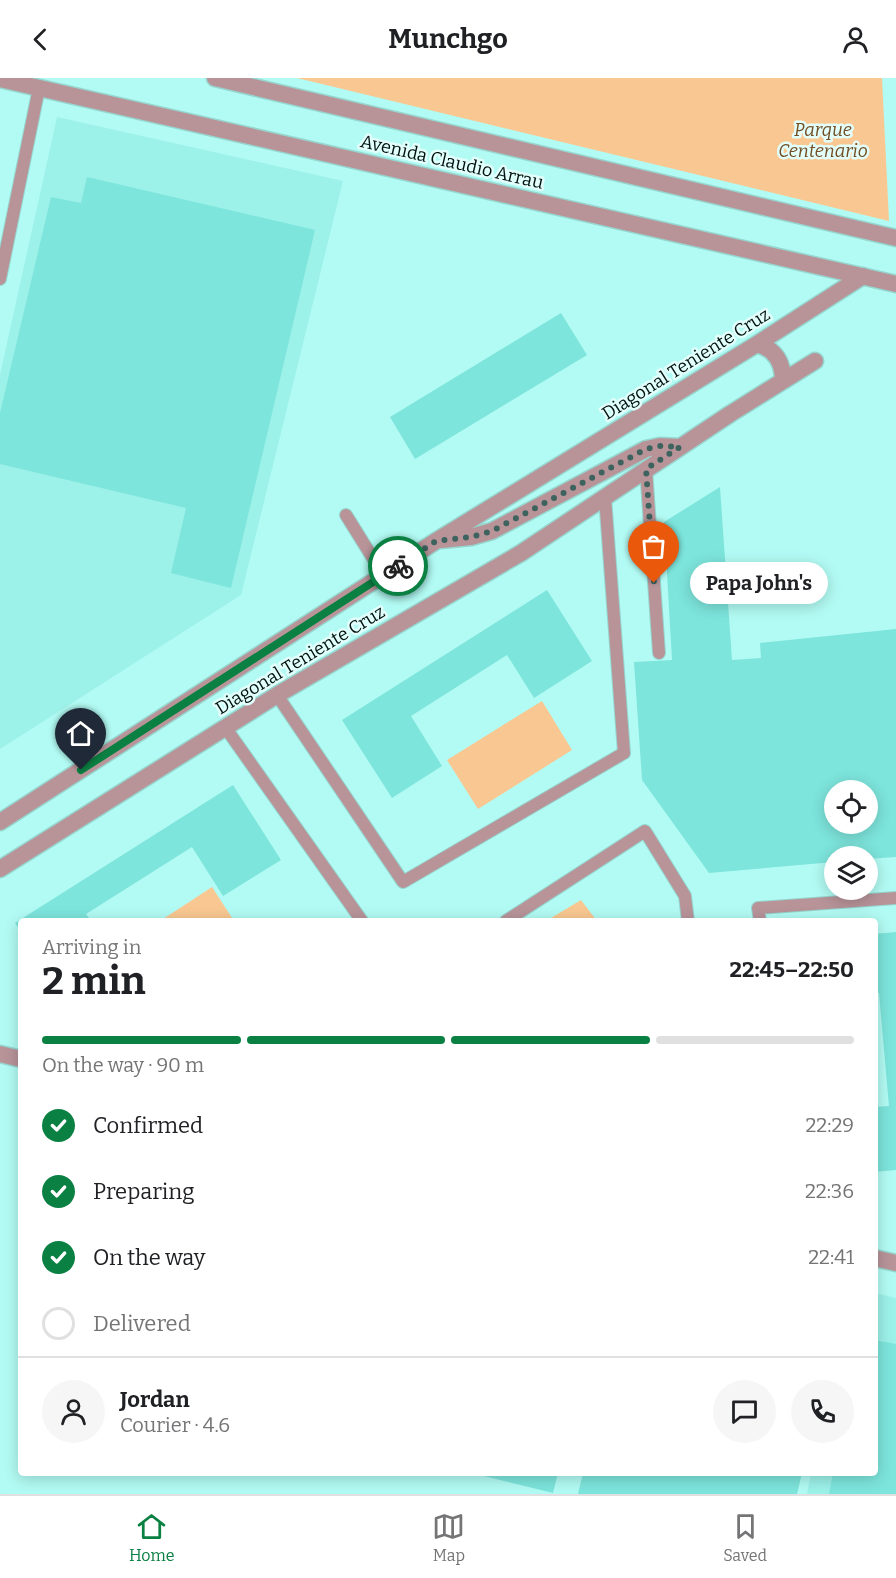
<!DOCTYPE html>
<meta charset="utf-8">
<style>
:root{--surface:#fff;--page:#f6f6f6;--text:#202124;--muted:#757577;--line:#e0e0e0;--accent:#0b8043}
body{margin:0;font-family:Bitter,serif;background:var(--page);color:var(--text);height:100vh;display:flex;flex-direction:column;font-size:22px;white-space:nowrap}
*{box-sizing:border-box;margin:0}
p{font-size:20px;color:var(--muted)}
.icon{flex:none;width:33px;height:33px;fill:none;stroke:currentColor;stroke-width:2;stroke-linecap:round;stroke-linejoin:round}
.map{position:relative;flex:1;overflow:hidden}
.side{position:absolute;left:18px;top:840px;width:860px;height:558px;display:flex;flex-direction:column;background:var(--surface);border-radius:6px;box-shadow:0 3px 15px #0003}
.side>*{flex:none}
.tools{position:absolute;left:824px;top:702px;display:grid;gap:12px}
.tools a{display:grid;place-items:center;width:54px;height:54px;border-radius:50%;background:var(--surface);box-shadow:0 3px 15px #0003;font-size:30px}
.pin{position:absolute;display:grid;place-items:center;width:51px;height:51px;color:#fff;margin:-62px -26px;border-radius:50% 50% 50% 0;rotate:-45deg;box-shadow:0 0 6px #0007}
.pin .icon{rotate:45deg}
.courier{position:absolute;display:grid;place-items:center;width:60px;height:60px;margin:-30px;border:4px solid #0b8043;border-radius:50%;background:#fff;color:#222;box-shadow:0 2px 8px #0007}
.bubble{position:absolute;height:42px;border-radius:21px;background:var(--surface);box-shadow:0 3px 15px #0003;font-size:20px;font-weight:700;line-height:42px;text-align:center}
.overview em{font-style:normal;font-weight:700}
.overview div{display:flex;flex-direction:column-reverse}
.overview{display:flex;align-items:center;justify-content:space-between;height:102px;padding:0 24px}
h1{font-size:39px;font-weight:700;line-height:45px}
.bar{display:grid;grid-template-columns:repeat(4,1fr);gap:9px 6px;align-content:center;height:72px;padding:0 24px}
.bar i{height:8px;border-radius:4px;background:var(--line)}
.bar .active{background:var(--accent)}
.bar p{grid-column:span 4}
.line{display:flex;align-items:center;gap:15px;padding:0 24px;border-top:2px solid var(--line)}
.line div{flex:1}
.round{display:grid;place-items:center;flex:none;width:63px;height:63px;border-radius:32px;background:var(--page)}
ol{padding:0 24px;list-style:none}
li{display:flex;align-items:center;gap:18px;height:66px}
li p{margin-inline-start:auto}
li .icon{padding:6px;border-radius:50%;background:var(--accent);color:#fff;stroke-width:4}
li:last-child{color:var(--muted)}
li i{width:33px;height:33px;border:3px solid var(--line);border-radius:50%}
header{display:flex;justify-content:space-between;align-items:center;height:78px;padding:0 24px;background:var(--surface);font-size:27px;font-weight:700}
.dock{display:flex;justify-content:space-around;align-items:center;height:84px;border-top:2px solid var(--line);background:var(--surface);font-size:16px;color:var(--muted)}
.dock a{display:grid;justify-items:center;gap:3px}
.dock .active{color:var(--accent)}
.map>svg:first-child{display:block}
</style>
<header><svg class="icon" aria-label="back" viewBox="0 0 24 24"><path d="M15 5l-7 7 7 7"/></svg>Munchgo<svg class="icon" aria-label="person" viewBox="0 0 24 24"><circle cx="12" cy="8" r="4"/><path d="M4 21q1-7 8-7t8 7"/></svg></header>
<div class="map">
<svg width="896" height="1416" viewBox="0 0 896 1416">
<rect width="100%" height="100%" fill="#b2fbf4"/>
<path fill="#9cf1e9" d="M57,39l286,64 -102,414 -241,154v-374z
M875,1215l21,5v196h-89l4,-21h63z"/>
<path fill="#f9c892" d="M297,0h585l7,143z
M542,623l30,49 -94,59 -31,-49z
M212,809l22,34h-74z
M581,822l16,21h-51z"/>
<path fill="#7de5dc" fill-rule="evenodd" d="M87,99l228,53 -84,358 -60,-15 15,-65 -186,-44v-51l51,-216 30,6z
M561,235l26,42 -172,104 -25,-42z
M720,409l12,173 29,-2 -1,-15 136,-14v228l-29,2v-3h-33v6l-125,11 -67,-93 -8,-118 38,-2 -8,-138zM834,712h33v34h-33z
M547,512l45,71 -58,37 -27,-43 -96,61 31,50 -50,32 -50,-78z
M233,707l48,75 -58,36 -31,-49 -106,67 5,7h-70v11l-6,-9z
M896,854v238l-22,2v-65l15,-1 -10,-113h-5v-59z
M874,1262l22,4v150h-67l4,-21h41z
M472,1395h86l-5,20z
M583,1395h219l-5,21h-219z"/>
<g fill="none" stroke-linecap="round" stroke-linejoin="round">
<defs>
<path id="service" d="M0,201l39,-191
M646,391l13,184
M346,437l38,61
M277,617l126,187 221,-129 -19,-256
M225,649l137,194
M506,843l139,-90 40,65 3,25
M760,843l-2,-13 138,-10"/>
<path id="minor" d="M757,266c18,5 26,18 26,37
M441,462l30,-3 21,-6 154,-82 14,-3 20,1
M0,744l436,-281 321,-197 106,-68
M0,791l277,-174 244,-142 209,-139 85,-53
M0,976l21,5
M874,1180l22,5"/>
<path id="tertiary" d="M215,0l681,160
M0,1l896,205"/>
</defs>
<use href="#service" stroke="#96d6cf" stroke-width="14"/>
<use href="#minor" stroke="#96d6cf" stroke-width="19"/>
<use href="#tertiary" stroke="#96d6cf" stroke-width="19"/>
<use href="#service" stroke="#b89499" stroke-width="12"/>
<use href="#minor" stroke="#b89499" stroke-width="16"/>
<use href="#tertiary" stroke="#b89499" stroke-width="16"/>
</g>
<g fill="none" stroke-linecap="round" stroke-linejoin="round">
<path stroke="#3e635f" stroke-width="6" stroke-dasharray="0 10.8" d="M398,488l38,-25 35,-4 21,-6 154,-82 14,-3 20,1 -34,22 8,114"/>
<path stroke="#0b8043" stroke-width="8" d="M81,692l317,-204"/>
</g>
<g text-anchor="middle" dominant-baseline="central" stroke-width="5" stroke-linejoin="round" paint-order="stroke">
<g font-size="18" font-style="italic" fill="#724d22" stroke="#e3fffc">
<text x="823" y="52">Parque<tspan x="823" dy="21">Centenario</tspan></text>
</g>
<g font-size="18" fill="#00110f" stroke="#e3fffc">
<text transform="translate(452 84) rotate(13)">Avenida Claudio Arrau</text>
<text transform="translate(686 286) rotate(-32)">Diagonal Teniente Cruz</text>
<text transform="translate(300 582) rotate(-31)">Diagonal Teniente Cruz</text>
</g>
</g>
</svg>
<div class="tools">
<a><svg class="icon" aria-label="locate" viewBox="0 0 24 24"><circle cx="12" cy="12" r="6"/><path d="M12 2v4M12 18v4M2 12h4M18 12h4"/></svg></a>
<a><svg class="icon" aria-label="layers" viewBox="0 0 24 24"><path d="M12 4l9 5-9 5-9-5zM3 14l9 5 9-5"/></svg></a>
</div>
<div class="pin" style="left:654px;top:505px;background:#ea580c"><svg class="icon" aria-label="bag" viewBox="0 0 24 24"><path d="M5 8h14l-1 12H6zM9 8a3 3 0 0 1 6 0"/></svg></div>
<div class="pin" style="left:81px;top:692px;background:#1f2937"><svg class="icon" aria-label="home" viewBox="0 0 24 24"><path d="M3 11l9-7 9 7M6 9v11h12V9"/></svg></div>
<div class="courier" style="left:398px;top:488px"><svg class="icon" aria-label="bike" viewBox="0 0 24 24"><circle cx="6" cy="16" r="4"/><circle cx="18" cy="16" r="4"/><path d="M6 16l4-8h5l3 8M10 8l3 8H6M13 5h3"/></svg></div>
<div class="bubble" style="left:690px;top:484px;width:138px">Papa John's</div>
<section class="side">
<div class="overview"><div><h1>2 min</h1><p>Arriving in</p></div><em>22:45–22:50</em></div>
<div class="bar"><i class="active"></i><i class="active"></i><i class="active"></i><i></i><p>On the way · 90 m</p></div>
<ol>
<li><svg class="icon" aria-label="check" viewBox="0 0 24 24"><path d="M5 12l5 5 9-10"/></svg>Confirmed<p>22:29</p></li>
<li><svg class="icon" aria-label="check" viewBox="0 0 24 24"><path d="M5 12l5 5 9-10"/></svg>Preparing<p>22:36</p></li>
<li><svg class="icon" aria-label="check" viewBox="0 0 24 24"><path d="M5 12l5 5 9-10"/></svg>On the way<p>22:41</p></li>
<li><i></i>Delivered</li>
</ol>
<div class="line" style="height:108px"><a class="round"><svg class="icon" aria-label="person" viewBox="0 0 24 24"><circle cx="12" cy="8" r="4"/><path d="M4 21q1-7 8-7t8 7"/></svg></a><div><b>Jordan</b><p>Courier · 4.6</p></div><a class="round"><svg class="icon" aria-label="chat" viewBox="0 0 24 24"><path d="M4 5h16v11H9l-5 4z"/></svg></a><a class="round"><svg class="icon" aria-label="phone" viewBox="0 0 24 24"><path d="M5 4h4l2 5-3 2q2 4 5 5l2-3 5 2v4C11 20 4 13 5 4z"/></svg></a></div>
</section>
</div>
<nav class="dock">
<a class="active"><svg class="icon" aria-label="home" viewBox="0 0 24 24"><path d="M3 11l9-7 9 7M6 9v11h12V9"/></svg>Home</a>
<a><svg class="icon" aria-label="map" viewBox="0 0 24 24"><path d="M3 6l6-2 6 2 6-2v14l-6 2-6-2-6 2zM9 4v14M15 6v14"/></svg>Map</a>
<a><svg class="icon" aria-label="saved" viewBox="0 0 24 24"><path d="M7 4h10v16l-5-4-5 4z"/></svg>Saved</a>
</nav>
